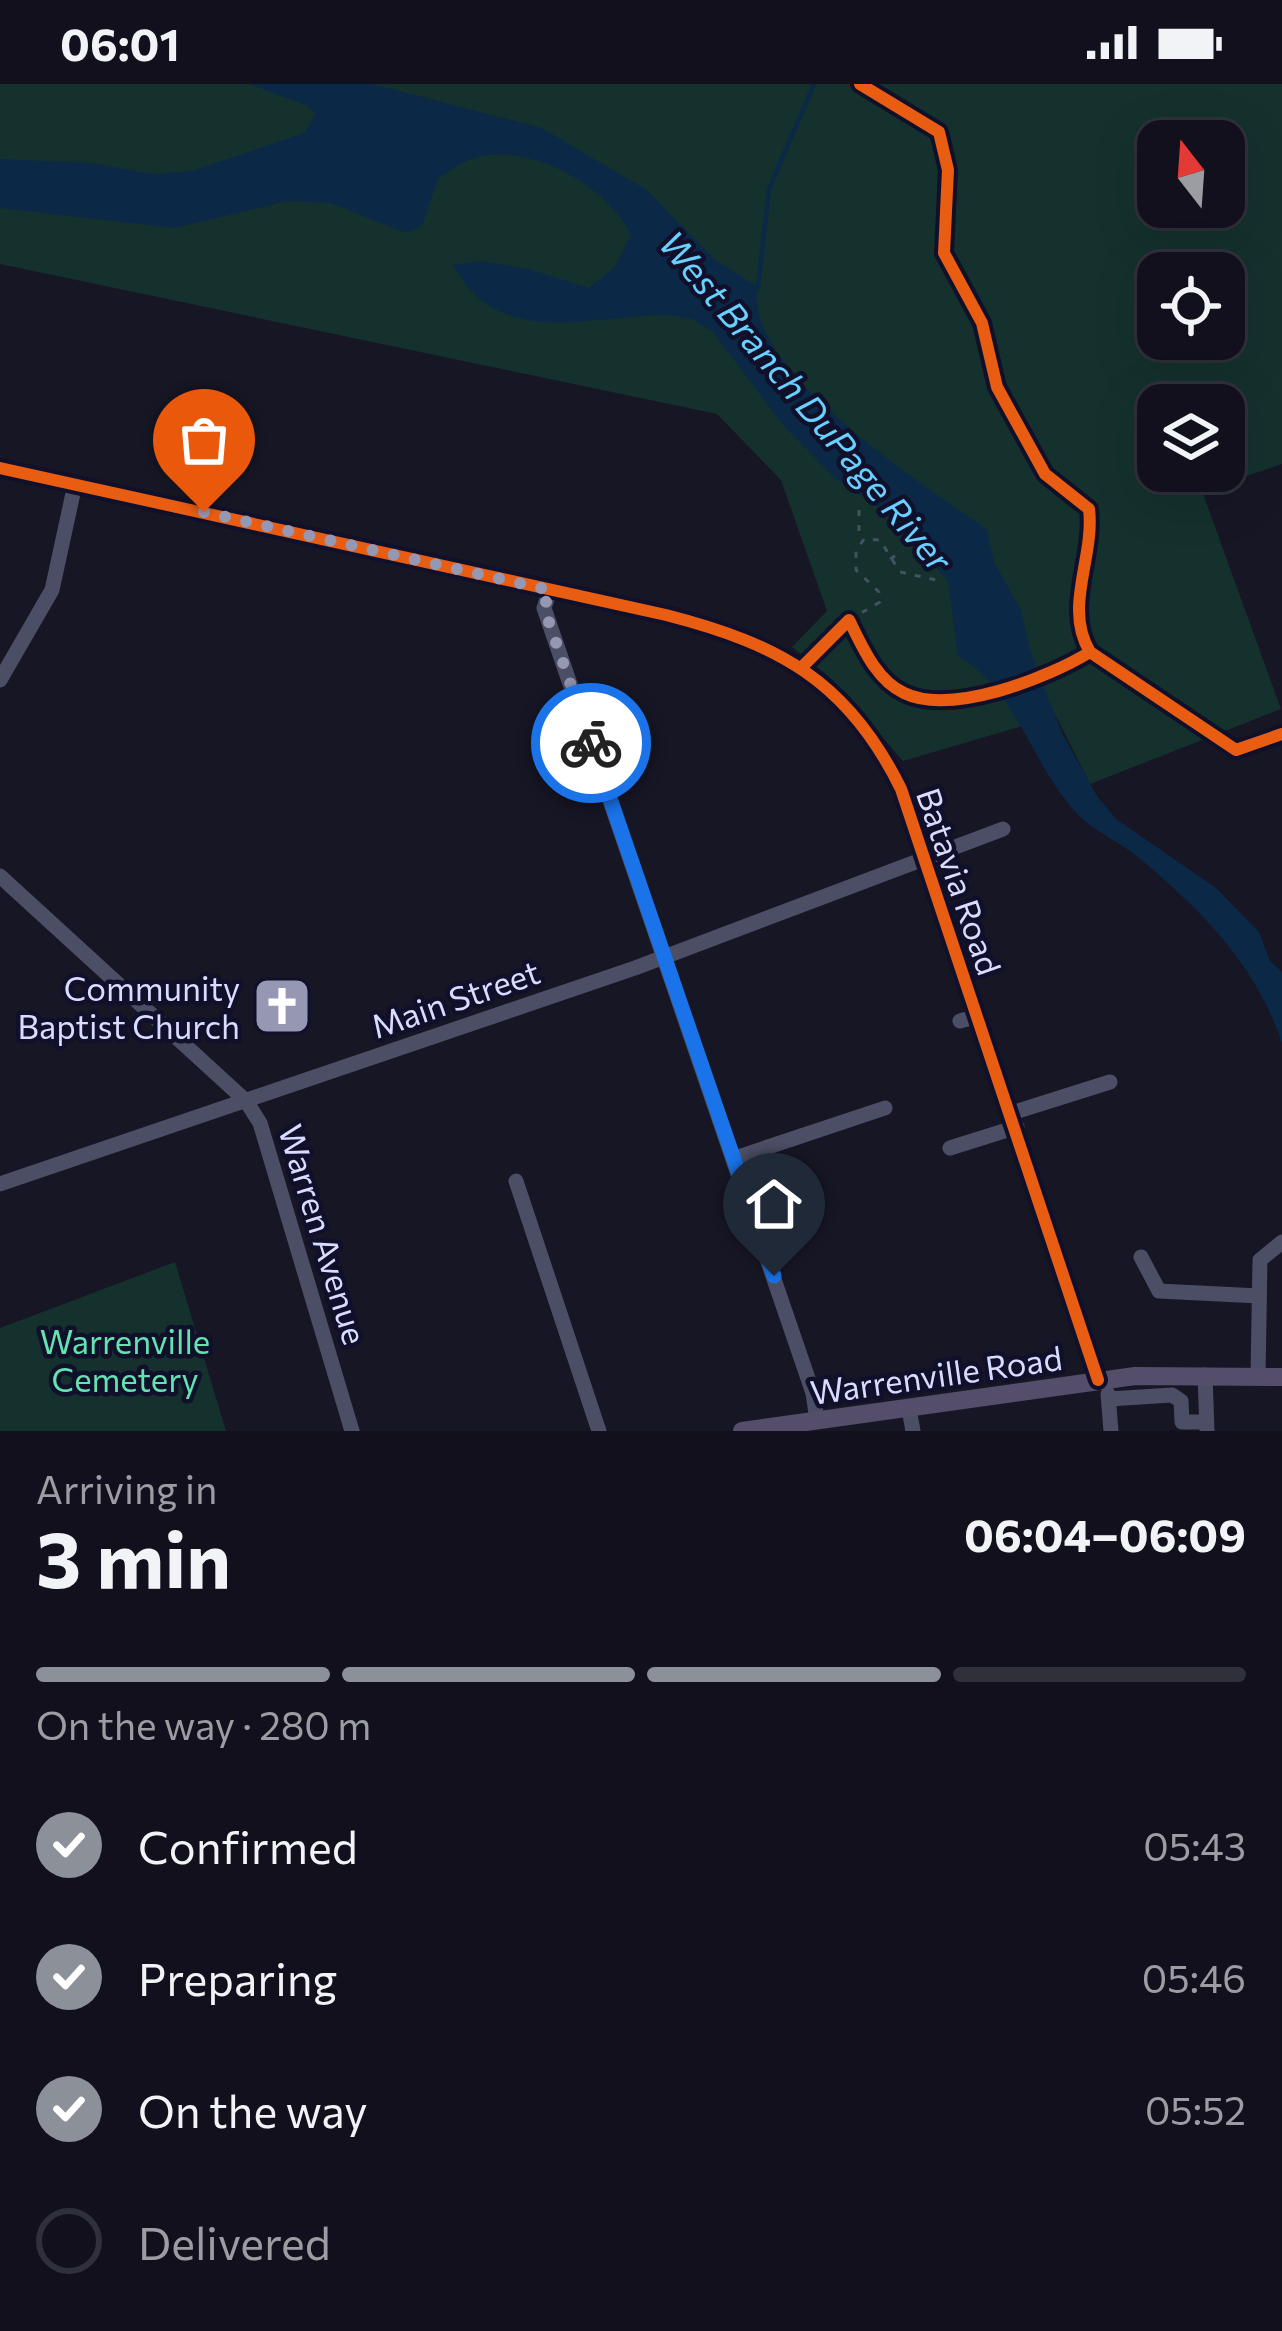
<!DOCTYPE html>
<meta charset="utf-8">
<style>
:root{--surface:#11101c;--page:#1a1925;--text:#f1f3f6;--muted:#9c9da3;--line:#30303b;--accent:#8c9099}
body{margin:0;font-family:Commissioner,sans-serif;background:var(--page);color:var(--text);height:100vh;display:flex;flex-direction:column;font-size:45px;white-space:nowrap}
*{box-sizing:border-box;margin:0}
p{font-size:39px;color:var(--muted)}
.icon{flex:none;width:66px;height:66px;fill:none;stroke:currentColor;stroke-width:2;stroke-linecap:round;stroke-linejoin:round}
.map{position:relative;height:1347px;overflow:hidden}
.drawer{display:flex;flex-direction:column;background:var(--surface);flex:1}
.drawer>*{flex:none}
.needle{width:78px;rotate:343deg}
.controls{position:absolute;left:1137px;top:36px;display:grid;gap:24px}
.controls a{display:grid;place-items:center;width:108px;height:108px;border-radius:24px;background:var(--surface);box-shadow:0 12px 48px #0002,0 0 0 3px var(--line);font-size:60px}
.pin{position:absolute;display:grid;place-items:center;width:102px;height:102px;color:#fff;margin:-123px -51px;border-radius:50% 50% 50% 0;rotate:-45deg;box-shadow:0 0 12px #0007}
.pin .icon{rotate:45deg}
.courier{position:absolute;display:grid;place-items:center;width:120px;height:120px;margin:-60px;border:9px solid #1a73e8;border-radius:50%;background:#fff;color:#222;box-shadow:0 3px 15px #0007}
.head em{font-style:normal;font-weight:700}
.head div{display:flex;flex-direction:column-reverse}
.head{display:flex;align-items:center;justify-content:space-between;height:204px;padding:0 36px}
h1{font-size:78px;font-weight:700;line-height:90px}
.bar{display:grid;grid-template-columns:repeat(4,1fr);gap:18px 12px;align-content:center;height:144px;padding:0 36px}
.bar i{height:15px;border-radius:9px;background:var(--line)}
.bar .active{background:var(--accent)}
.bar p{grid-column:span 4}
ol{padding:0 36px;list-style:none}
li{display:flex;align-items:center;gap:36px;height:132px}
li p{margin-inline-start:auto}
li .icon{padding:12px;border-radius:50%;background:var(--accent);color:#fff;stroke-width:4}
li:last-child{color:var(--muted)}
li i{width:66px;height:66px;border:6px solid var(--line);border-radius:50%}
.status{display:flex;justify-content:space-between;align-items:center;height:84px;padding:0 60px;background:var(--surface);direction:ltr}
.status svg{height:33px;fill:currentColor}
.map>svg:first-child{display:block}
</style>
<div class="status"><b>06:01</b><svg viewBox="0 0 49 12"><path d="M0 12V9h3v3zM5 12V6h3v6zM10 12V3h3v9zM15 12V0h3v12zM26 1h20v11H26zM47 4h2v5h-2z"/></svg></div>
<div class="map">
<svg width="1282" height="1347" viewBox="0 0 1282 1347">
<rect width="100%" height="100%" fill="#171625"/>
<path fill="#14312e" fill-rule="evenodd" d="M0,0h1282v380l-80,27 79,218 -191,75 -34,-68 -153,45 -70,-81 -41,-33 35,-36 -46,-131 -64,-66 -717,-150zM1158,57h66v66h-66zM1158,189h66v66h-66zM1158,321h66v66h-66z
M175,1178l51,169h-226v-103z"/>
<path fill="#0b2947" d="M249,0h123l170,44 106,63 66,68 44,28c-18,83 173,201 229,243l7,32 27,48 9,41 33,84 34,61 19,23 100,69 43,44 11,29 12,11v71c-26,-79 -82,-134 -144,-186 -22,-18 -48,-27 -66,-49 -42,-49 -56,-117 -114,-152l-10,-75 -61,-68 -52,-35 -52,-53 -71,-94 -20,-12 -24,-4c-78,0 -169,36 -215,-50l28,-4 48,8 60,19 26,-21 16,-32c-24,-50 -104,-95 -160,-76 -11,4 -22,13 -33,19l-16,48 -16,7 -75,-30 -44,-2 -113,27 -174,-20v-49l91,4 62,11 40,-3 111,-38 12,-19 -10,-9z"/>
<g fill="none" stroke-linecap="round" stroke-linejoin="round">
<path stroke="#0b2947" stroke-width="4.5" d="M758,203l11,-98 45,-105"/>
<path stroke="#43525f" stroke-width="3" stroke-dasharray="6 9" stroke-linecap="butt" d="M859,426v29
M890,475l13,-8
M849,536l31,-18 -1,-10 -23,-22v-19l8,-12 16,1 20,32 36,8"/>
<path stroke="#4c4e65" stroke-width="15" d="M550,506l-6,18 269,785 4,28
M0,596l52,-90 23,-106
M0,792l246,225 14,22 92,308
M960,937l18,-5
M1012,1029l98,-31
M950,1064l67,-21
M735,1074l150,-50
M516,1097l83,250
M0,1100l635,-216 368,-139
M1141,1173l18,34 100,5
M1205,1291l2,56
M1258,1292l2,-116 22,-18
M1108,1310l3,37
M1109,1315l63,-4 9,6 1,21h24
M909,1325l4,22"/>
<path stroke="#544e6b" stroke-width="18" d="M0,384l666,147c113,29 182,66 235,174l197,591
M742,1347l393,-55 147,1"/>
<defs>
<path id="cycleway" d="M860,0l79,48 9,38 -4,83 38,70 15,64 48,87 44,35c6,49 -26,98 1,143l146,98 46,-16
M0,384l666,147c113,29 182,66 235,174l197,591
M803,582l46,-46c13,26 27,60 55,73 47,23 144,-15 186,-41"/>
</defs>
<use href="#cycleway" stroke="#11102b" stroke-width="20"/>
<use href="#cycleway" stroke="#e95d12" stroke-width="12"/>
</g>
<g fill="none" stroke-linecap="round" stroke-linejoin="round">
<path stroke="#9697b3" stroke-width="12" stroke-dasharray="0 21.6" d="M204,428l346,78 -6,18 47,135"/>
<path stroke="#1a73e8" stroke-width="15" d="M591,659l183,533"/>
</g>
<defs>
<symbol id="church-square" viewBox="-11 -11 22 22"><rect x="-9" y="-9" width="18" height="18" rx="4" fill="#9697b3" stroke="#11102b"/><path d="M-1.2-6h2.4v3.5h3.3v2.4h-3.3V6h-2.4V-.1h-3.3v-2.4h3.3Z" fill="#fff"/></symbol>
</defs>
<g fill-rule="evenodd">
<use href="#church-square" x="249" y="889" width="66" height="66"/>
</g>
<g text-anchor="middle" dominant-baseline="central" stroke-width="9" stroke-linejoin="round" paint-order="stroke">
<g font-size="33" fill="#dadcff" stroke="#11102b">
<text transform="translate(960 797) rotate(71)">Batavia Road</text>
<text transform="translate(455 914) rotate(-19)">Main Street</text>
<text transform="translate(324 1150) rotate(73)">Warren Avenue</text>
<text transform="translate(936 1290) rotate(-8)">Warrenville Road</text>
</g>
<g font-size="33" fill="#dadcff" stroke="#11102b" text-anchor="end">
<text x="240" y="903">Community<tspan x="240" dy="38">Baptist Church</tspan></text>
</g>
<g font-size="33" fill="#63e3af" stroke="#11102b">
<text x="125" y="1256">Warrenville<tspan x="125" dy="38">Cemetery</tspan></text>
</g>
<g font-size="36" font-style="italic" fill="#68d0ff" stroke="#11102b">
<text transform="translate(807 316) rotate(50)">West Branch DuPage River</text>
</g>
</g>
</svg>
<div class="controls">
<a><svg class="needle" viewBox="-14 -14 28 28"><path d="M0-13l5 13h-10z" fill="#e53935"/><path d="M0 13l5-13h-10z" fill="#9c9da3"/></svg></a>
<a><svg class="icon" aria-label="locate" viewBox="0 0 24 24"><circle cx="12" cy="12" r="6"/><path d="M12 2v4M12 18v4M2 12h4M18 12h4"/></svg></a>
<a><svg class="icon" aria-label="layers" viewBox="0 0 24 24"><path d="M12 4l9 5-9 5-9-5zM3 14l9 5 9-5"/></svg></a>
</div>
<div class="pin" style="left:204px;top:428px;background:#ea580c"><svg class="icon" aria-label="bag" viewBox="0 0 24 24"><path d="M5 8h14l-1 12H6zM9 8a3 3 0 0 1 6 0"/></svg></div>
<div class="pin" style="left:774px;top:1192px;background:#1f2937"><svg class="icon" aria-label="home" viewBox="0 0 24 24"><path d="M3 11l9-7 9 7M6 9v11h12V9"/></svg></div>
<div class="courier" style="left:591px;top:659px"><svg class="icon" aria-label="bike" viewBox="0 0 24 24"><circle cx="6" cy="16" r="4"/><circle cx="18" cy="16" r="4"/><path d="M6 16l4-8h5l3 8M10 8l3 8H6M13 5h3"/></svg></div>
</div>
<section class="drawer">
<div class="head"><div><h1>3 min</h1><p>Arriving in</p></div><em>06:04–06:09</em></div>
<div class="bar"><i class="active"></i><i class="active"></i><i class="active"></i><i></i><p>On the way · 280 m</p></div>
<ol>
<li><svg class="icon" aria-label="check" viewBox="0 0 24 24"><path d="M5 12l5 5 9-10"/></svg>Confirmed<p>05:43</p></li>
<li><svg class="icon" aria-label="check" viewBox="0 0 24 24"><path d="M5 12l5 5 9-10"/></svg>Preparing<p>05:46</p></li>
<li><svg class="icon" aria-label="check" viewBox="0 0 24 24"><path d="M5 12l5 5 9-10"/></svg>On the way<p>05:52</p></li>
<li><i></i>Delivered</li>
</ol>
</section>
